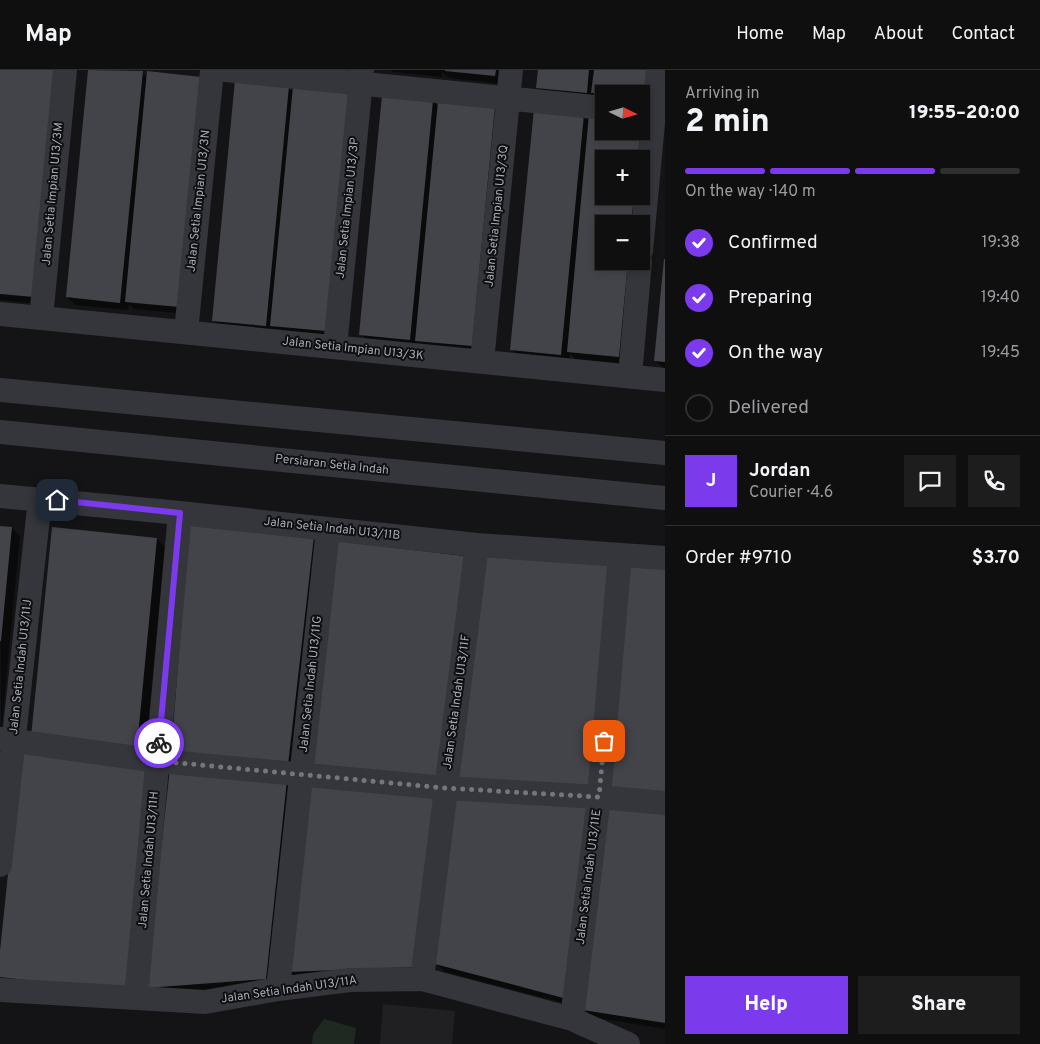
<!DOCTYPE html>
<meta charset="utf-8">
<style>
:root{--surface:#0f0f10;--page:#1d1d1e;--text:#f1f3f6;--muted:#9b9c9f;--line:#2f2f30;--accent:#7c3aed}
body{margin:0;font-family:Overpass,sans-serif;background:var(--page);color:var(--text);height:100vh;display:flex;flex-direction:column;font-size:19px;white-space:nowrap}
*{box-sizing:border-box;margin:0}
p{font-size:16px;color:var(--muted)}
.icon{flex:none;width:28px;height:28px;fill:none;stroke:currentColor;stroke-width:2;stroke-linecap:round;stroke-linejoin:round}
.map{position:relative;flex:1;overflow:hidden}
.sheet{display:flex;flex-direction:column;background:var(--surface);width:375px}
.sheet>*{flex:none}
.needle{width:32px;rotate:95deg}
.tools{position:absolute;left:595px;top:15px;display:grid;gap:10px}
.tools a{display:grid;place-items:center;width:55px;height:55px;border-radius:0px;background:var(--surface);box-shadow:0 2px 8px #0003,0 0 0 1px var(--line);font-size:25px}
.pin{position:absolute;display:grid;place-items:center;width:42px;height:42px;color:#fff;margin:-21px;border-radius:10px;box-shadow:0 2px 8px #0006}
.courier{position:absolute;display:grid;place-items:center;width:50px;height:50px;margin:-25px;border:4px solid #7c3aed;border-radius:50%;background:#fff;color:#222;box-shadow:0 1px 6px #0007}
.head em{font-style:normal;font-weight:800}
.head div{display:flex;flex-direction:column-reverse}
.head{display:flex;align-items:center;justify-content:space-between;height:85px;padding:0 20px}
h1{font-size:32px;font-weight:800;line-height:38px}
.bar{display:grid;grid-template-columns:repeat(4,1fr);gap:8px 5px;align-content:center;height:60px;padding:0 20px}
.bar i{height:6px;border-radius:4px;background:var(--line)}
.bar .selected{background:var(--accent)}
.bar p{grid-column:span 4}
.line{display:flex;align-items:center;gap:12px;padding:0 20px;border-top:1px solid var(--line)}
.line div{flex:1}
.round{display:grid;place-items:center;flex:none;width:52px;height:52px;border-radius:0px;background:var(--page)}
ol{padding:0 20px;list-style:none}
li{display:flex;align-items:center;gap:15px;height:55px}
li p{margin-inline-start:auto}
li .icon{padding:5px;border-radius:50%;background:var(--accent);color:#fff;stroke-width:4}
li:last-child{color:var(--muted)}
li i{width:28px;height:28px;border:2px solid var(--line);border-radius:50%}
.primary-button{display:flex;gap:10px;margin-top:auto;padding:10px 20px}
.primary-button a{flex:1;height:58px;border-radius:0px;background:var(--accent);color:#fff;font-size:20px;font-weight:800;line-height:58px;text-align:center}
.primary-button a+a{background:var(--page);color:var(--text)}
header{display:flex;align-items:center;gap:30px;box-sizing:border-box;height:70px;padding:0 25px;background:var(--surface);border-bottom:1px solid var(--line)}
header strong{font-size:24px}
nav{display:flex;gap:28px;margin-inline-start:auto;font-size:18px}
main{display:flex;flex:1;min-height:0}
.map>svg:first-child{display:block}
</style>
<header>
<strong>Map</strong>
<nav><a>Home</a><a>Map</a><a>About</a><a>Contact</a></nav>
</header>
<main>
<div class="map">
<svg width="665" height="974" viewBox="0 0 665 974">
<rect width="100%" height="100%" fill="#141416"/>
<path fill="#202023" d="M383,934l72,7 -3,33h-72z"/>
<path fill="#202822" d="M324,949l32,9 -2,16h-42l1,-10z"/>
<path fill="#0007" fill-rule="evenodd" d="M0,0l41,234 -41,-4z
M89,0l53,2 5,5 40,237 -53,-5 -5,-5 -1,6 -53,-5 -8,-8z
M390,0h114l-1,14 -54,-6 -7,-6v5l-49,-5z
M539,0h116l-3,35 -11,-1v-10h-37v7l-3,-1 -6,-6 -1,6 -49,-5 -8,-8z
M288,17l6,5 39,247 -54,-6 -5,-5 -1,6 -52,-6 -8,-8z
M432,31l7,6h56l8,9 -23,237 -55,-5 -7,-6v5l-49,-5 -8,-8z
M584,45l20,16h37v-10l8,7 -9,96h-36v37h32l-10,104 -50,-5 -6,-7 -1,9 -49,-4 -8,-8zM604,89h37v37h-37z
M665,188v111l-10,-8z
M0,457l12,1 8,8 -19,199z
M314,467l8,8 -26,228 -116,-12z
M157,469l8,8 -20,208 -105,-11z
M286,711l8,8 -20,197 -119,10 -8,-8z
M308,717l115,187 -126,6 -8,-8z
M455,728l124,209 -134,-35 -8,-8z
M665,744v215l-73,-12 -8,-8z"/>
<path fill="#434449" d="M0,0h55l-21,227 -34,-3z
M88,0l55,1 -23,232 -54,-6z
M445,0h51l-1,6 -50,-5z
M538,0h51l-2,23 -51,-5z
M594,0h53l-3,28h-3v-4l-50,-1z
M147,1l54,6 -22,230 -54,-5z
M235,10l54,6 -23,240 -54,-5z
M293,16l56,5 -23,240 -56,-5z
M382,25l51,5 -23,240 -51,-5z
M438,31l57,5 -23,240 -57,-5z
M534,39l50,5 -23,241 -51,-5z
M589,44l15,1v16h36l-2,28h-34v37h30l-3,28h-27v37h24l-9,96 -52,-5z
M664,189h1v103l-11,-1z
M189,454l125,12 -26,229 -117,-11z
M0,456l12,1 -11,114h-1z
M52,457l105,11 -20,209 -106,-10z
M336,471l128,15 -26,222 -130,-12z
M486,487l123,7 -17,224 -137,-9z
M630,495l35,3v228l-55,-8z
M21,679l129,14 -25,228 -125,-14v-26z
M170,698l117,12 -21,199 -120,9z
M307,716l128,8 -20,173 -127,5z
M454,727l135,11 -18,192 -136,-36z
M608,737l57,6v210l-82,-13z"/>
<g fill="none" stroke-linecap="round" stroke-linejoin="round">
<path stroke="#35363b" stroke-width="24" d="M226,0l378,38
M641,181l17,-181
M0,244l665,66
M41,248l24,-248
M186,262l26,-262
M335,277l27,-277
M482,291l29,-291
M630,306l10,-115
M0,320l665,63
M0,362l665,66
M0,426l180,17 297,32 188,13
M0,669l158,22 287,27 154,9 66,6
M0,795l40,-366
M422,909l55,-434
M278,919l50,-460
M0,920l205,12 73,-13 72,-9 72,-1 150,40 56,25
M136,928l44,-485
M572,949l27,-222 21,-242"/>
</g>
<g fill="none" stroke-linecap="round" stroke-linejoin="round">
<path stroke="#74767d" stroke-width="5" stroke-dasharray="0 9" d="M159,673l-1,18 287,27 154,9 5,-56"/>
<path stroke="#7c3aed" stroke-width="6" d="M57,430l123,13 -21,230"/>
</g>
<g text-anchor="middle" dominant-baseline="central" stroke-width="4" stroke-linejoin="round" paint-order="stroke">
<g font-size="12" fill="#a7abb5" stroke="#0f0f11">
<text transform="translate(53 124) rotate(-85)">Jalan Setia Impian U13/3M</text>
<text transform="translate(199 131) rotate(-84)">Jalan Setia Impian U13/3N</text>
<text transform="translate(348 138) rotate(-84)">Jalan Setia Impian U13/3P</text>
<text transform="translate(497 146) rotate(-84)">Jalan Setia Impian U13/3Q</text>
<text transform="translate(353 279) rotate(6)">Jalan Setia Impian U13/3K</text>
<text transform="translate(332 395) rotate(6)">Persiaran Setia Indah</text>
<text transform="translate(332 459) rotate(6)">Jalan Setia Indah U13/11B</text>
<text transform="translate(21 597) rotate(-84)">Jalan Setia Indah U13/11J</text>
<text transform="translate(311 614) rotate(-84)">Jalan Setia Indah U13/11G</text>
<text transform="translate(457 632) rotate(-82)">Jalan Setia Indah U13/11F</text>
<text transform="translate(149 790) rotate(-85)">Jalan Setia Indah U13/11H</text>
<text transform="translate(589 807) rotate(-83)">Jalan Setia Indah U13/11E</text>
<text transform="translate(289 920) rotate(-8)">Jalan Setia Indah U13/11A</text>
</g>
</g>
</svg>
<div class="tools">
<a><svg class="needle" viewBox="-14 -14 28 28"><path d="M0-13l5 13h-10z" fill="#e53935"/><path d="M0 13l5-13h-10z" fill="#9b9c9f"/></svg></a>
<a>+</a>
<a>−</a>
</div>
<div class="pin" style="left:604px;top:671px;background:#ea580c"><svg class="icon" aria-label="bag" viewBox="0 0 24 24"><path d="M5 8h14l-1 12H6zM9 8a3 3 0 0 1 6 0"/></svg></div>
<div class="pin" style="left:57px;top:430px;background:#1f2937"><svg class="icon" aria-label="home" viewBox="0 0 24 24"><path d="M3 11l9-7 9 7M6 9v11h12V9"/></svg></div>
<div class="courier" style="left:159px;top:673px"><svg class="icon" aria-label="bike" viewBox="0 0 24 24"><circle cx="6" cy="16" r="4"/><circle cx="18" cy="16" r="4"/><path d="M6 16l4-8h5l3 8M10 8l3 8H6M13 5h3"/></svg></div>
</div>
<section class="sheet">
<div class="head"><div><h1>2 min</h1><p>Arriving in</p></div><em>19:55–20:00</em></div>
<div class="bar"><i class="selected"></i><i class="selected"></i><i class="selected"></i><i></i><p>On the way · 140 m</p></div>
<ol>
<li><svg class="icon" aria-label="check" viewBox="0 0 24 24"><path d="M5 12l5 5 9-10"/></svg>Confirmed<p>19:38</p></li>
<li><svg class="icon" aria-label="check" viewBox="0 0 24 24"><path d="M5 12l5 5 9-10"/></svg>Preparing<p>19:40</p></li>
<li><svg class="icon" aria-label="check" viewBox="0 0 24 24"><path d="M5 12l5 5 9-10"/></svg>On the way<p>19:45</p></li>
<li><i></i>Delivered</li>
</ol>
<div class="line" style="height:90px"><b class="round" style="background:var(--accent);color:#fff">J</b><div><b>Jordan</b><p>Courier · 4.6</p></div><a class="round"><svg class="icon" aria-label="chat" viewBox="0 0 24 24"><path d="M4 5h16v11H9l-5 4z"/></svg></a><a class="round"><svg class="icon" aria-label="phone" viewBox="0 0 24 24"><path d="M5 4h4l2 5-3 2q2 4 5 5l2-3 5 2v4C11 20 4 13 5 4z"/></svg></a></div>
<div class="line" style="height:65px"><div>Order #9710</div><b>$3.70</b></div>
<div class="primary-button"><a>Help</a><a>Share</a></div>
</section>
</main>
